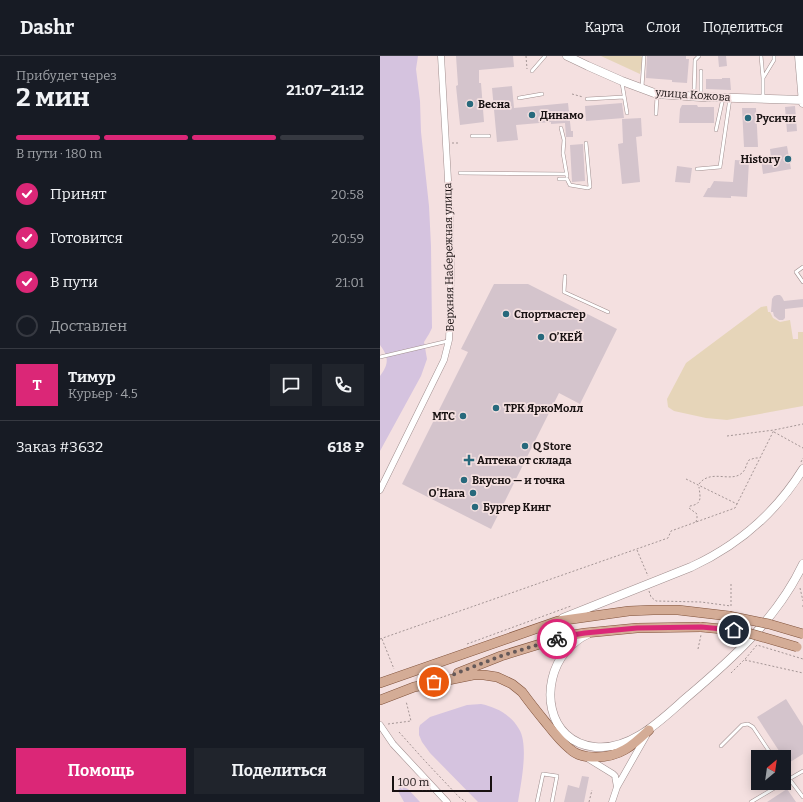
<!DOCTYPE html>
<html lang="ru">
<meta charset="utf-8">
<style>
:root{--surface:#171b24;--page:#20242c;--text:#f1f3f6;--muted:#9ea1a6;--line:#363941;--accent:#db2777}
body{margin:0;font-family:Bitter,serif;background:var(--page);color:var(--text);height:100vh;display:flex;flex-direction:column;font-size:15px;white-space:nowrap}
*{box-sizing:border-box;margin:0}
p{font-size:13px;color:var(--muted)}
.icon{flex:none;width:22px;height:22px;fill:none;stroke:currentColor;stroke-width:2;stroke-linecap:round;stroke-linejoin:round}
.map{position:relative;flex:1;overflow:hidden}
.drawer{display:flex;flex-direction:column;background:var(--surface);width:380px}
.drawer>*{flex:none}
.needle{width:26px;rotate:29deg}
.tools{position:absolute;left:371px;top:694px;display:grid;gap:8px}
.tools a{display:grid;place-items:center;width:40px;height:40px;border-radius:0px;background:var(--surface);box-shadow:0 2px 10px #0003;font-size:20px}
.scale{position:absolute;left:12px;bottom:10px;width:100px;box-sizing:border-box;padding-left:4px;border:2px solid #181111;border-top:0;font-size:11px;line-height:14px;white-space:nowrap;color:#181111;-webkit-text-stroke:3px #f4e0e0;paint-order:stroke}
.pin{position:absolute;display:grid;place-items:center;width:34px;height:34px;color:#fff;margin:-17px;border:2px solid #fff;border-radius:50%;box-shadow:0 1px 4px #0007}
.courier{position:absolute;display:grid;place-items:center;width:40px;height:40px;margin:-20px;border:3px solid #db2777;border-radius:50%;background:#fff;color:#222;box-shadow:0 1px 5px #0007}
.summary em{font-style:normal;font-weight:700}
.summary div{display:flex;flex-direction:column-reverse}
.summary{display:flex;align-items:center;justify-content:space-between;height:68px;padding:0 16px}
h1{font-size:26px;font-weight:700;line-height:30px}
.bar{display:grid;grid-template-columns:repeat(4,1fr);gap:6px 4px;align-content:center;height:48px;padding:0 16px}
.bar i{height:5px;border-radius:3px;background:var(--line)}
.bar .on{background:var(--accent)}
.bar p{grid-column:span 4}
.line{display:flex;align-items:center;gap:10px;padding:0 16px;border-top:1px solid var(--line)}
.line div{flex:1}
.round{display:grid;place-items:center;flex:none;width:42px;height:42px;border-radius:0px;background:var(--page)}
ol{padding:0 16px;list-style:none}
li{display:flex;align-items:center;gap:12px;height:44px}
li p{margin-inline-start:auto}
li .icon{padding:4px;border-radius:50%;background:var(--accent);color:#fff;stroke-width:4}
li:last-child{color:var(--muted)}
li i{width:22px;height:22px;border:2px solid var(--line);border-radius:50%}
.button{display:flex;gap:8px;margin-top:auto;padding:8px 16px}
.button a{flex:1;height:46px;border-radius:0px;background:var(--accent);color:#fff;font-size:16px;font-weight:700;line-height:46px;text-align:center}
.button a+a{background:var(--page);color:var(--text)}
header{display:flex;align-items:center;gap:24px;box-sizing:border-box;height:56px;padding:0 20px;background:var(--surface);border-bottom:1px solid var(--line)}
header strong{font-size:19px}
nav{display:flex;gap:22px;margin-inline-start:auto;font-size:14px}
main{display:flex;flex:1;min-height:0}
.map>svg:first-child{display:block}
</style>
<header>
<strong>Dashr</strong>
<nav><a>Карта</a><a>Слои</a><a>Поделиться</a></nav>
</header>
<main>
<section class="drawer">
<div class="summary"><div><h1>2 мин</h1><p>Прибудет через</p></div><em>21:07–21:12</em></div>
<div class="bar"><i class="on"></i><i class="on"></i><i class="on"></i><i></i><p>В пути · 180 m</p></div>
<ol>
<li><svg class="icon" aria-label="check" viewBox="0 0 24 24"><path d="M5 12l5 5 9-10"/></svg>Принят<p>20:58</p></li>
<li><svg class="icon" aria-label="check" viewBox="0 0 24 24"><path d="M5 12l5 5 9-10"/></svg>Готовится<p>20:59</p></li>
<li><svg class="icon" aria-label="check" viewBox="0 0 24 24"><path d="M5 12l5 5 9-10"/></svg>В пути<p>21:01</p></li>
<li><i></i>Доставлен</li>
</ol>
<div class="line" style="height:72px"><b class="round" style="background:var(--accent);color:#fff">Т</b><div><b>Тимур</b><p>Курьер · 4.5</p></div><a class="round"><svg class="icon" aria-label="chat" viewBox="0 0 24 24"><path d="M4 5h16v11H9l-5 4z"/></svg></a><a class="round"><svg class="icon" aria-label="phone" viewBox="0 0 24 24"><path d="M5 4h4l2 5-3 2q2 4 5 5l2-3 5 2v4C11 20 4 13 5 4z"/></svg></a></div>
<div class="line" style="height:52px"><div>Заказ #3632</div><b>618 ₽</b></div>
<div class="button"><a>Помощь</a><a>Поделиться</a></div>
</section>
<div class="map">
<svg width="423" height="746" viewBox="0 0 423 746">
<rect width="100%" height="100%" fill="#f4e0e0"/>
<path fill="#e6d5b9" d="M221,0h39l3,1 -3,17z
M387,250l1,6h2l3,6 7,4 10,-2 3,19h5v-7h5v74l-76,14 -21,-2 -32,-7 -6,-4 -1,-8 19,-36 75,-56z"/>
<path fill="#d5c3df" d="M0,0h38l-2,13 4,32 1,31 8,74 2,40 1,82 -3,6 -5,8 3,17 -6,17 -41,75v-75c9,-12 9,-19 0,-31z
M101,648c10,2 20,6 28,13 4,3 7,7 10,12 10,16 2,54 -1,73h-40l-48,-49 -8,-11 -3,-7v-7l1,-3 10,-8 37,-12z
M20,730l8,3 12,13h-16l-6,-11 1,-3z"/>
<path fill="#d4c4cc" d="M76,0h57l1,11 -35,3v13h2l3,39 -24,3 -4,-39 2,-1z
M267,0h39v3h3l-2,24 -15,-1v-2l-26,-2z
M338,0h8l1,10 -8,1z
M342,22h8l1,12 -25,-1v-10h16z
M132,30l2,22 54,-5 3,28h2v6h-7l-1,-14 -14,1v-2l-35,3 2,15 -21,2 -5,-54z
M242,47l2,15 -38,3 -1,-15z
M302,49h15l1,2h16v16h-35l1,-14z
M415,50l2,25 -10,1 -2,-25z
M362,52h14l2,39h-14z
M261,62l1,18 -6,1 4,45 -18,2 -4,-40 5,-1 -1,-24z
M203,88l2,37 -13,1 -2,-37z
M407,90l4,23 -28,5 -2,-15 10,-2 -1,-8z
M355,104l14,1 -2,36 -16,-1v2l-28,-1 5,-9h2l4,-7 19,1z
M297,110l15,2 -2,15 -15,-1z
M114,228h34l89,45 -37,75 -21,-11 -68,136 -89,-45 66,-132 -7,-3z
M397,239h3l2,2 2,4 19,-2v8l-18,2v9l-2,2h-4l-5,-4 -1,-4h-2l1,-13 2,-3z
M406,643l17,27v28l-16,10 -3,-5v-2h-1l-26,-40z
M202,720l7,1 -5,25h-20l4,-17 11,3z
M407,733l9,13h-29z"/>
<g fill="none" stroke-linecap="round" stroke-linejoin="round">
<defs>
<path id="lane" d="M381,0l2,22v20
M152,15l13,-15
M383,22l11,-18v-4
M242,27l5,30
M262,31l2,-31
M314,39l1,-35 4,-4
M321,39v-24
M139,42l23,-4
M207,43l37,-2
M276,58l1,-18
M181,72l3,12 -1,13 4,23
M336,74l7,-32
M92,80h17
M317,113l23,-2 10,-69
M80,117l106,1
M179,123h8l3,6 18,3 2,-1 -4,-44
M423,211l-7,5 7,10
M185,220l-1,16 44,20
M0,301l68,-16
M341,690l21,-21 6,-1 5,3 20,30
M404,716l19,25
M404,726l19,-11
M157,746l6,-28 14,2 -5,26
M371,746l32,-19"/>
<path id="street" d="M0,434l64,-130 5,-20 2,-62 -1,-63 -9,-159
M0,669l13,19 54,58
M207,702l26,16 2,2 2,11
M232,746l5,-15 29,-51"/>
<path id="secondary" d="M187,0l21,10 34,15 35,13 44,3 102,3
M419,0l4,47
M183,562l128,-51c48,-22 84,-53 112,-98
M208,578c-9,4 -15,9 -22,17 -27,32 -20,91 29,96 36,4 67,-28 91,-49 45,-38 91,-79 117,-134"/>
<path id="primary" d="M78,617l43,-17 65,-20 19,-3 52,-5 64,-1
M0,627l178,-62 71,-10 24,-1h25l51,6
M0,644l34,-13 59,-12h11l13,2 15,7 10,8c8,11 16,21 25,32 7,9 14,18 23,25 7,7 16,8 26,8 24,0 36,-11 53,-27"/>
</defs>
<use href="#lane" stroke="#a08e8e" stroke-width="4"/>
<use href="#street" stroke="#a08e8e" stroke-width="7"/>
<use href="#secondary" stroke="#a08e8e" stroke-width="9"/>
<use href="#primary" stroke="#7f513a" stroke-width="10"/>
<path stroke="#a49595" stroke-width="1" stroke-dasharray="2 2" stroke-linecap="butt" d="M146,0l1,13
M192,38l11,3
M72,87h8
M394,376l29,16
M347,380l47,-6 29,-6
M421,406l2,-4
M306,423l51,25 37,-74
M319,428c12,-16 33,0 44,-12 3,-3 3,-8 6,-12l6,-2h4
M316,466l1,-4v-4l-8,-6 1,-2c13,-2 10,-9 9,-19
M257,494l11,26
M420,532l3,13
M269,535l2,6 5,4 45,1 30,4v-24
M423,549v4
M0,583l288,-101 3,-7 64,-23 2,-4
M2,583l12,30
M87,588l104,-38
M318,593l3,-14
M365,604l58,13
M351,617l15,-15 11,-13 46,14
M8,668l23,-3 -5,-20
M19,676l26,29 34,36 7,5
M209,746l3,-12"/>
<use href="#lane" stroke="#fff" stroke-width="3"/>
<use href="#street" stroke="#fff" stroke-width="6"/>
<use href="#secondary" stroke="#fff" stroke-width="8"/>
<use href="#primary" stroke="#d4ac96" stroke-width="9"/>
<defs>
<path id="primary-bridge" d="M349,560l40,8 34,10
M321,571l21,2 23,3 52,15"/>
</defs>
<use href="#primary-bridge" stroke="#7f513a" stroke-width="10" stroke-linecap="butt"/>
<use href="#primary-bridge" stroke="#d4ac96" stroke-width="9"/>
</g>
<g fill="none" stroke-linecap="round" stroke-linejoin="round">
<path stroke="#655959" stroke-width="4" stroke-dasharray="0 7.2" d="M54,626l67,-26 56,-17"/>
<path stroke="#db2777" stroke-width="5" d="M177,583l9,-3 19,-3 52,-5 64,-1 33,3"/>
</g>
<g fill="#27697c" stroke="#f4e0e0" stroke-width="1.5">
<circle cx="90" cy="48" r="4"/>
<circle cx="152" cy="59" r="4"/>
<circle cx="368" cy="62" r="4"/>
<circle cx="408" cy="103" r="4"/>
<circle cx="126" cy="258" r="4"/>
<circle cx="161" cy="281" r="4"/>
<circle cx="116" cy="352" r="4"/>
<circle cx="83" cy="360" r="4"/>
<circle cx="145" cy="390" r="4"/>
<path d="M87 398h4v4h4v4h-4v4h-4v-4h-4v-4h4z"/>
<circle cx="84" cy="424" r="4"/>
<circle cx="93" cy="437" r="4"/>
<circle cx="95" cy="451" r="4"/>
</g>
<g text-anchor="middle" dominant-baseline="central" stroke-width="3.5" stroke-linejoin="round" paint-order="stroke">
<g font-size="11" fill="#181111" stroke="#f4e0e0">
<text transform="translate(313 39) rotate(4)">улица Кожова</text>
<text transform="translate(69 201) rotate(-91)">Верхняя Набережная улица</text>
</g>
<g font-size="11" font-weight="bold" fill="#181111" stroke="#f4e0e0" text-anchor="start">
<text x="98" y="48">Весна</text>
<text x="160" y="59">Динамо</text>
<text x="376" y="62">Русичи</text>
<text x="400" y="103" text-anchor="end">History</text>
<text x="134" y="258">Спортмастер</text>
<text x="169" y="281">О’КЕЙ</text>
<text x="124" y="352">ТРК ЯркоМолл</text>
<text x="75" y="360" text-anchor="end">МТС</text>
<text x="153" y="390">Q Store</text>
<text x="97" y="404">Аптека от склада</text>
<text x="92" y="424">Вкусно — и точка</text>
<text x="85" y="437" text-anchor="end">O'Hara</text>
<text x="103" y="451">Бургер Кинг</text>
</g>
</g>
</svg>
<div class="tools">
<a><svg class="needle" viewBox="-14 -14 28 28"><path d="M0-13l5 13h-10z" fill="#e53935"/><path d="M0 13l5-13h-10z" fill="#9ea1a6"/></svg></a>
</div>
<div class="scale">100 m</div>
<div class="pin" style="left:54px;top:626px;background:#ea580c"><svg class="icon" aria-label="bag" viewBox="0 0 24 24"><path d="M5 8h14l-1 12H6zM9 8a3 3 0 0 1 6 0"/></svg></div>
<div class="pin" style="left:354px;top:574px;background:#1f2937"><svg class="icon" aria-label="home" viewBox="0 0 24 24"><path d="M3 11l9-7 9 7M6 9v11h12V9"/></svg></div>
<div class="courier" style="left:177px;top:583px"><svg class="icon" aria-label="bike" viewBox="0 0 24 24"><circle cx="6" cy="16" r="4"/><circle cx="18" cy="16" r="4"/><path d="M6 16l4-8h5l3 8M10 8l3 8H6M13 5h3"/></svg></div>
</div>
</main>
